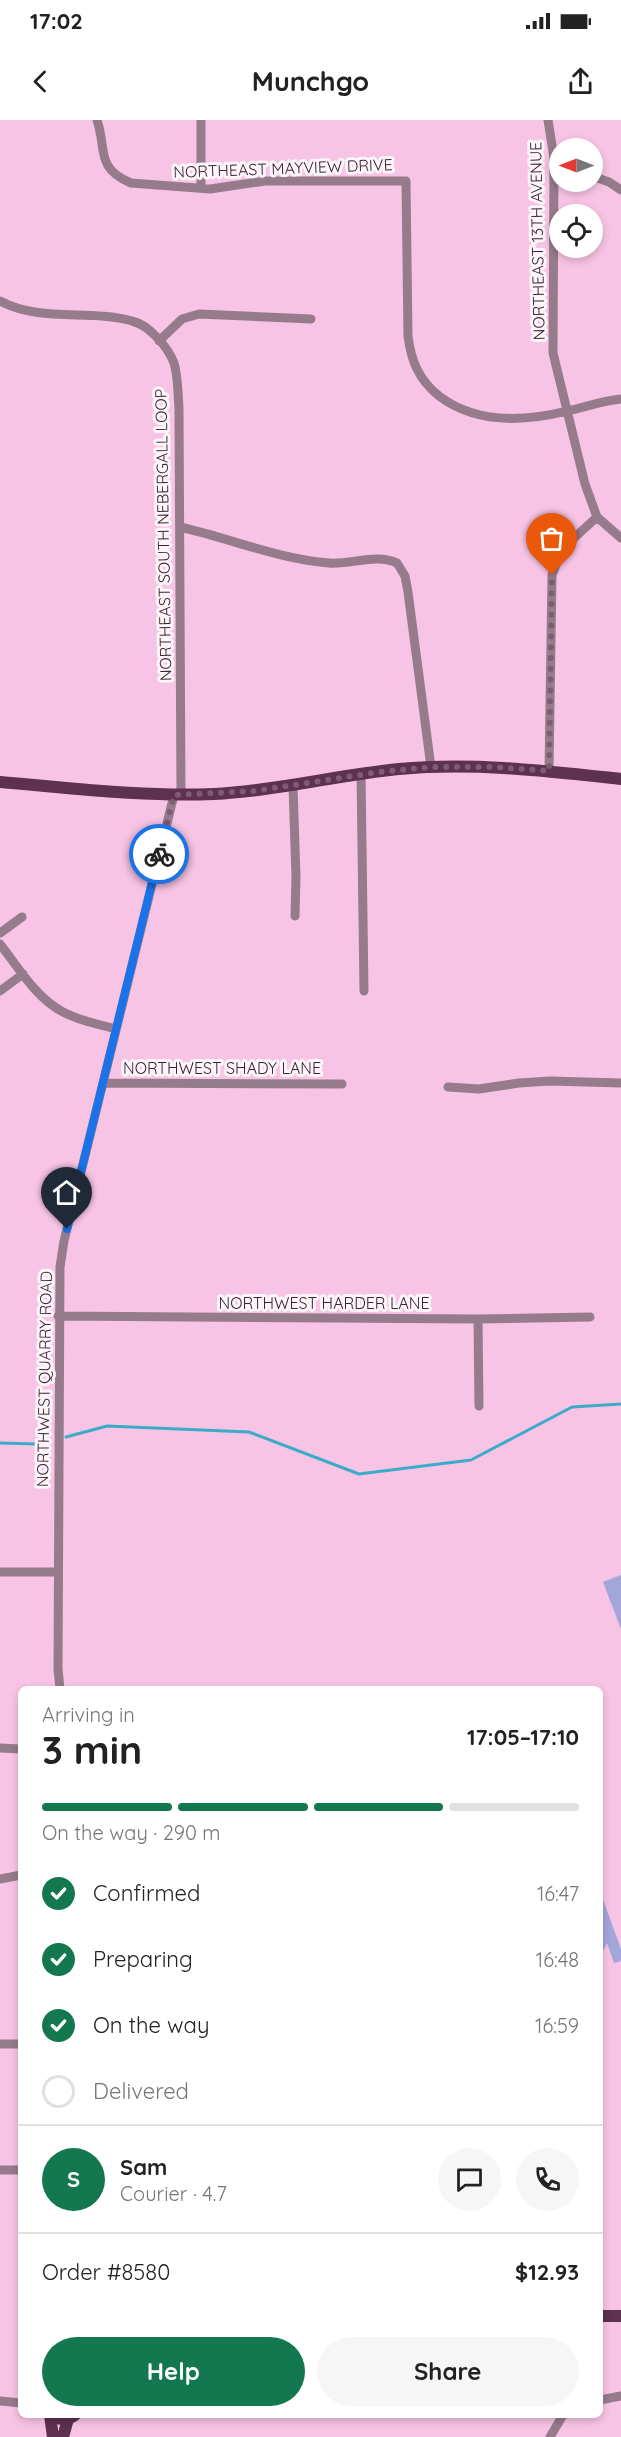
<!DOCTYPE html>
<meta charset="utf-8">
<style>
:root{--surface:#fff;--page:#f6f6f6;--text:#222;--muted:#767676;--line:#e0e0e0;--accent:#13774f}
body{margin:0;font-family:Quicksand,sans-serif;background:var(--page);color:var(--text);height:100vh;display:flex;flex-direction:column;font-size:22px;white-space:nowrap}
*{box-sizing:border-box;margin:0}
p{font-size:20px;color:var(--muted)}
.icon{flex:none;width:33px;height:33px;fill:none;stroke:currentColor;stroke-width:2;stroke-linecap:round;stroke-linejoin:round}
.map{position:relative;flex:1;overflow:hidden}
.drawer{position:absolute;left:18px;top:1566px;width:585px;height:732px;display:flex;flex-direction:column;background:var(--surface);border-radius:9px;box-shadow:0 3px 9px #0003}
.drawer>*{flex:none}
.needle{width:39px;rotate:270deg}
.buttons{position:absolute;left:549px;top:18px;display:grid;gap:12px}
.buttons a{display:grid;place-items:center;width:54px;height:54px;border-radius:50%;background:var(--surface);box-shadow:0 3px 9px #0003;font-size:30px}
.pin{position:absolute;display:grid;place-items:center;width:51px;height:51px;color:#fff;margin:-62px -26px;border-radius:50% 50% 50% 0;rotate:-45deg;box-shadow:0 0 6px #0007}
.pin .icon{rotate:45deg}
.courier{position:absolute;display:grid;place-items:center;width:60px;height:60px;margin:-30px;border:4px solid #1a73e8;border-radius:50%;background:#fff;color:#222;box-shadow:0 2px 8px #0007}
.headline em{font-style:normal;font-weight:700}
.headline div{display:flex;flex-direction:column-reverse}
.headline{display:flex;align-items:center;justify-content:space-between;height:102px;padding:0 24px}
h1{font-size:39px;font-weight:700;line-height:45px}
.bar{display:grid;grid-template-columns:repeat(4,1fr);gap:9px 6px;align-content:center;height:72px;padding:0 24px}
.bar i{height:8px;border-radius:4px;background:var(--line)}
.bar .current{background:var(--accent)}
.bar p{grid-column:span 4}
.line{display:flex;align-items:center;gap:15px;padding:0 24px;border-top:2px solid var(--line)}
.line div{flex:1}
.round{display:grid;place-items:center;flex:none;width:63px;height:63px;border-radius:32px;background:var(--page)}
ol{padding:0 24px;list-style:none}
li{display:flex;align-items:center;gap:18px;height:66px}
li p{margin-inline-start:auto}
li .icon{padding:6px;border-radius:50%;background:var(--accent);color:#fff;stroke-width:4}
li:last-child{color:var(--muted)}
li i{width:33px;height:33px;border:3px solid var(--line);border-radius:50%}
.cta{display:flex;gap:12px;margin-top:auto;padding:12px 24px}
.cta a{flex:1;height:69px;border-radius:36px;background:var(--accent);color:#fff;font-size:24px;font-weight:700;line-height:69px;text-align:center}
.cta a+a{background:var(--page);color:var(--text)}
.status{display:flex;justify-content:space-between;align-items:center;height:42px;padding:0 30px;background:var(--surface);direction:ltr}
.status svg{height:16px;fill:currentColor}
header{display:flex;justify-content:space-between;align-items:center;height:78px;padding:0 24px;background:var(--surface);font-size:27px;font-weight:700}
.map>svg:first-child{display:block}
</style>
<div class="status"><b>17:02</b><svg viewBox="0 0 49 12"><path d="M0 12V9h3v3zM5 12V6h3v6zM10 12V3h3v9zM15 12V0h3v12zM26 1h20v11H26zM47 4h2v5h-2z"/></svg></div>
<header><svg class="icon" aria-label="back" viewBox="0 0 24 24"><path d="M15 5l-7 7 7 7"/></svg>Munchgo<svg class="icon" aria-label="share" viewBox="0 0 24 24"><path d="M12 15V3M7 8l5-5 5 5M5 13v7h14v-7"/></svg></header>
<div class="map">
<svg width="621" height="2317" viewBox="0 0 621 2317">
<rect width="100%" height="100%" fill="#f8c4e5"/>
<path fill="#a2a6d8" d="M621,1455v54l-18,-47z
M600,1771l21,58v12l-7,2 -7,-20 -7,14z"/>
<g fill="none" stroke-linecap="round" stroke-linejoin="round">
<path stroke="#3cabc9" stroke-width="3" d="M66,1317l41,-11 142,6 110,42 112,-14 101,-53 49,-3
M0,1323l37,1 13,-3"/>
<path stroke="#967b8c" stroke-width="9" d="M97,0c10,29 -2,48 34,63l79,6 55,-8h141l2,155c3,25 11,44 31,60 37,28 84,26 128,15 18,-4 35,-10 54,-12
M201,0v68
M548,0l6,38 -1,195 32,131 12,33 -35,32 -10,26 -3,196
M592,56l17,6 12,8
M0,181c42,22 88,8 132,20 17,4 36,26 42,42 4,13 4,31 5,46l2,386
M159,221l23,-22 17,-5 112,5
M597,397l24,21
M180,407c49,11 98,32 149,36 21,2 48,-10 68,0l8,13 3,16 23,175
M361,654l3,217
M293,666l3,91 -1,39
M0,813l22,-16
M0,824c18,23 36,54 63,68 16,9 35,12 53,17
M0,871l23,-17
M103,963l239,1
M448,967l31,2 40,-6 31,-2 71,2
M58,1196l420,3 112,-2
M478,1199l1,87
M0,1452h58
M60,1569l-2,-20 2,-402 4,-26 110,-446
M0,1628l21,1
M0,1759l21,-4
M0,1924h21
M0,2050h21
M600,2280l21,-4
M0,2281l21,2
M550,2317l13,-22"/>
<path stroke="#5d314f" stroke-width="12" d="M0,662c71,6 143,15 214,12 62,-3 123,-19 185,-25 74,-7 148,2 222,10
M600,2196h21
M50,2295l3,22
M51,2295c8,5 16,6 24,0
M63,2317l5,-18"/>
</g>
<g fill="none" stroke-linecap="round" stroke-linejoin="round">
<path stroke="#7e5c72" stroke-width="6" stroke-dasharray="0 10.8" d="M159,734l15,-59 80,-4 126,-19 52,-5h60l57,4 3,-196"/>
<path stroke="#1a73e8" stroke-width="8" d="M67,1109l92,-375"/>
</g>
<g text-anchor="middle" dominant-baseline="central" stroke-width="6" stroke-linejoin="round" paint-order="stroke">
<g font-size="16" fill="#3c2434" stroke="#fcf5f9">
<text transform="translate(283 48) rotate(-2)">NORTHEAST MAYVIEW DRIVE</text>
<text transform="translate(537 121) rotate(-91)">NORTHEAST 13TH AVENUE</text>
<text transform="translate(163 415) rotate(-91)">NORTHEAST SOUTH NEBERGALL LOOP</text>
<text x="222" y="948">NORTHWEST SHADY LANE</text>
<text x="324" y="1183">NORTHWEST HARDER LANE</text>
<text transform="translate(44 1259) rotate(-89)">NORTHWEST QUARRY ROAD</text>
</g>
</g>
</svg>
<div class="buttons">
<a><svg class="needle" viewBox="-14 -14 28 28"><path d="M0-13l5 13h-10z" fill="#e53935"/><path d="M0 13l5-13h-10z" fill="#767676"/></svg></a>
<a><svg class="icon" aria-label="locate" viewBox="0 0 24 24"><circle cx="12" cy="12" r="6"/><path d="M12 2v4M12 18v4M2 12h4M18 12h4"/></svg></a>
</div>
<div class="pin" style="left:552px;top:455px;background:#ea580c"><svg class="icon" aria-label="bag" viewBox="0 0 24 24"><path d="M5 8h14l-1 12H6zM9 8a3 3 0 0 1 6 0"/></svg></div>
<div class="pin" style="left:67px;top:1109px;background:#1f2937"><svg class="icon" aria-label="home" viewBox="0 0 24 24"><path d="M3 11l9-7 9 7M6 9v11h12V9"/></svg></div>
<div class="courier" style="left:159px;top:734px"><svg class="icon" aria-label="bike" viewBox="0 0 24 24"><circle cx="6" cy="16" r="4"/><circle cx="18" cy="16" r="4"/><path d="M6 16l4-8h5l3 8M10 8l3 8H6M13 5h3"/></svg></div>
<section class="drawer">
<div class="headline"><div><h1>3 min</h1><p>Arriving in</p></div><em>17:05–17:10</em></div>
<div class="bar"><i class="current"></i><i class="current"></i><i class="current"></i><i></i><p>On the way · 290 m</p></div>
<ol>
<li><svg class="icon" aria-label="check" viewBox="0 0 24 24"><path d="M5 12l5 5 9-10"/></svg>Confirmed<p>16:47</p></li>
<li><svg class="icon" aria-label="check" viewBox="0 0 24 24"><path d="M5 12l5 5 9-10"/></svg>Preparing<p>16:48</p></li>
<li><svg class="icon" aria-label="check" viewBox="0 0 24 24"><path d="M5 12l5 5 9-10"/></svg>On the way<p>16:59</p></li>
<li><i></i>Delivered</li>
</ol>
<div class="line" style="height:108px"><b class="round" style="background:var(--accent);color:#fff">S</b><div><b>Sam</b><p>Courier · 4.7</p></div><a class="round"><svg class="icon" aria-label="chat" viewBox="0 0 24 24"><path d="M4 5h16v11H9l-5 4z"/></svg></a><a class="round"><svg class="icon" aria-label="phone" viewBox="0 0 24 24"><path d="M5 4h4l2 5-3 2q2 4 5 5l2-3 5 2v4C11 20 4 13 5 4z"/></svg></a></div>
<div class="line" style="height:78px"><div>Order #8580</div><b>$12.93</b></div>
<div class="cta"><a>Help</a><a>Share</a></div>
</section>
</div>
